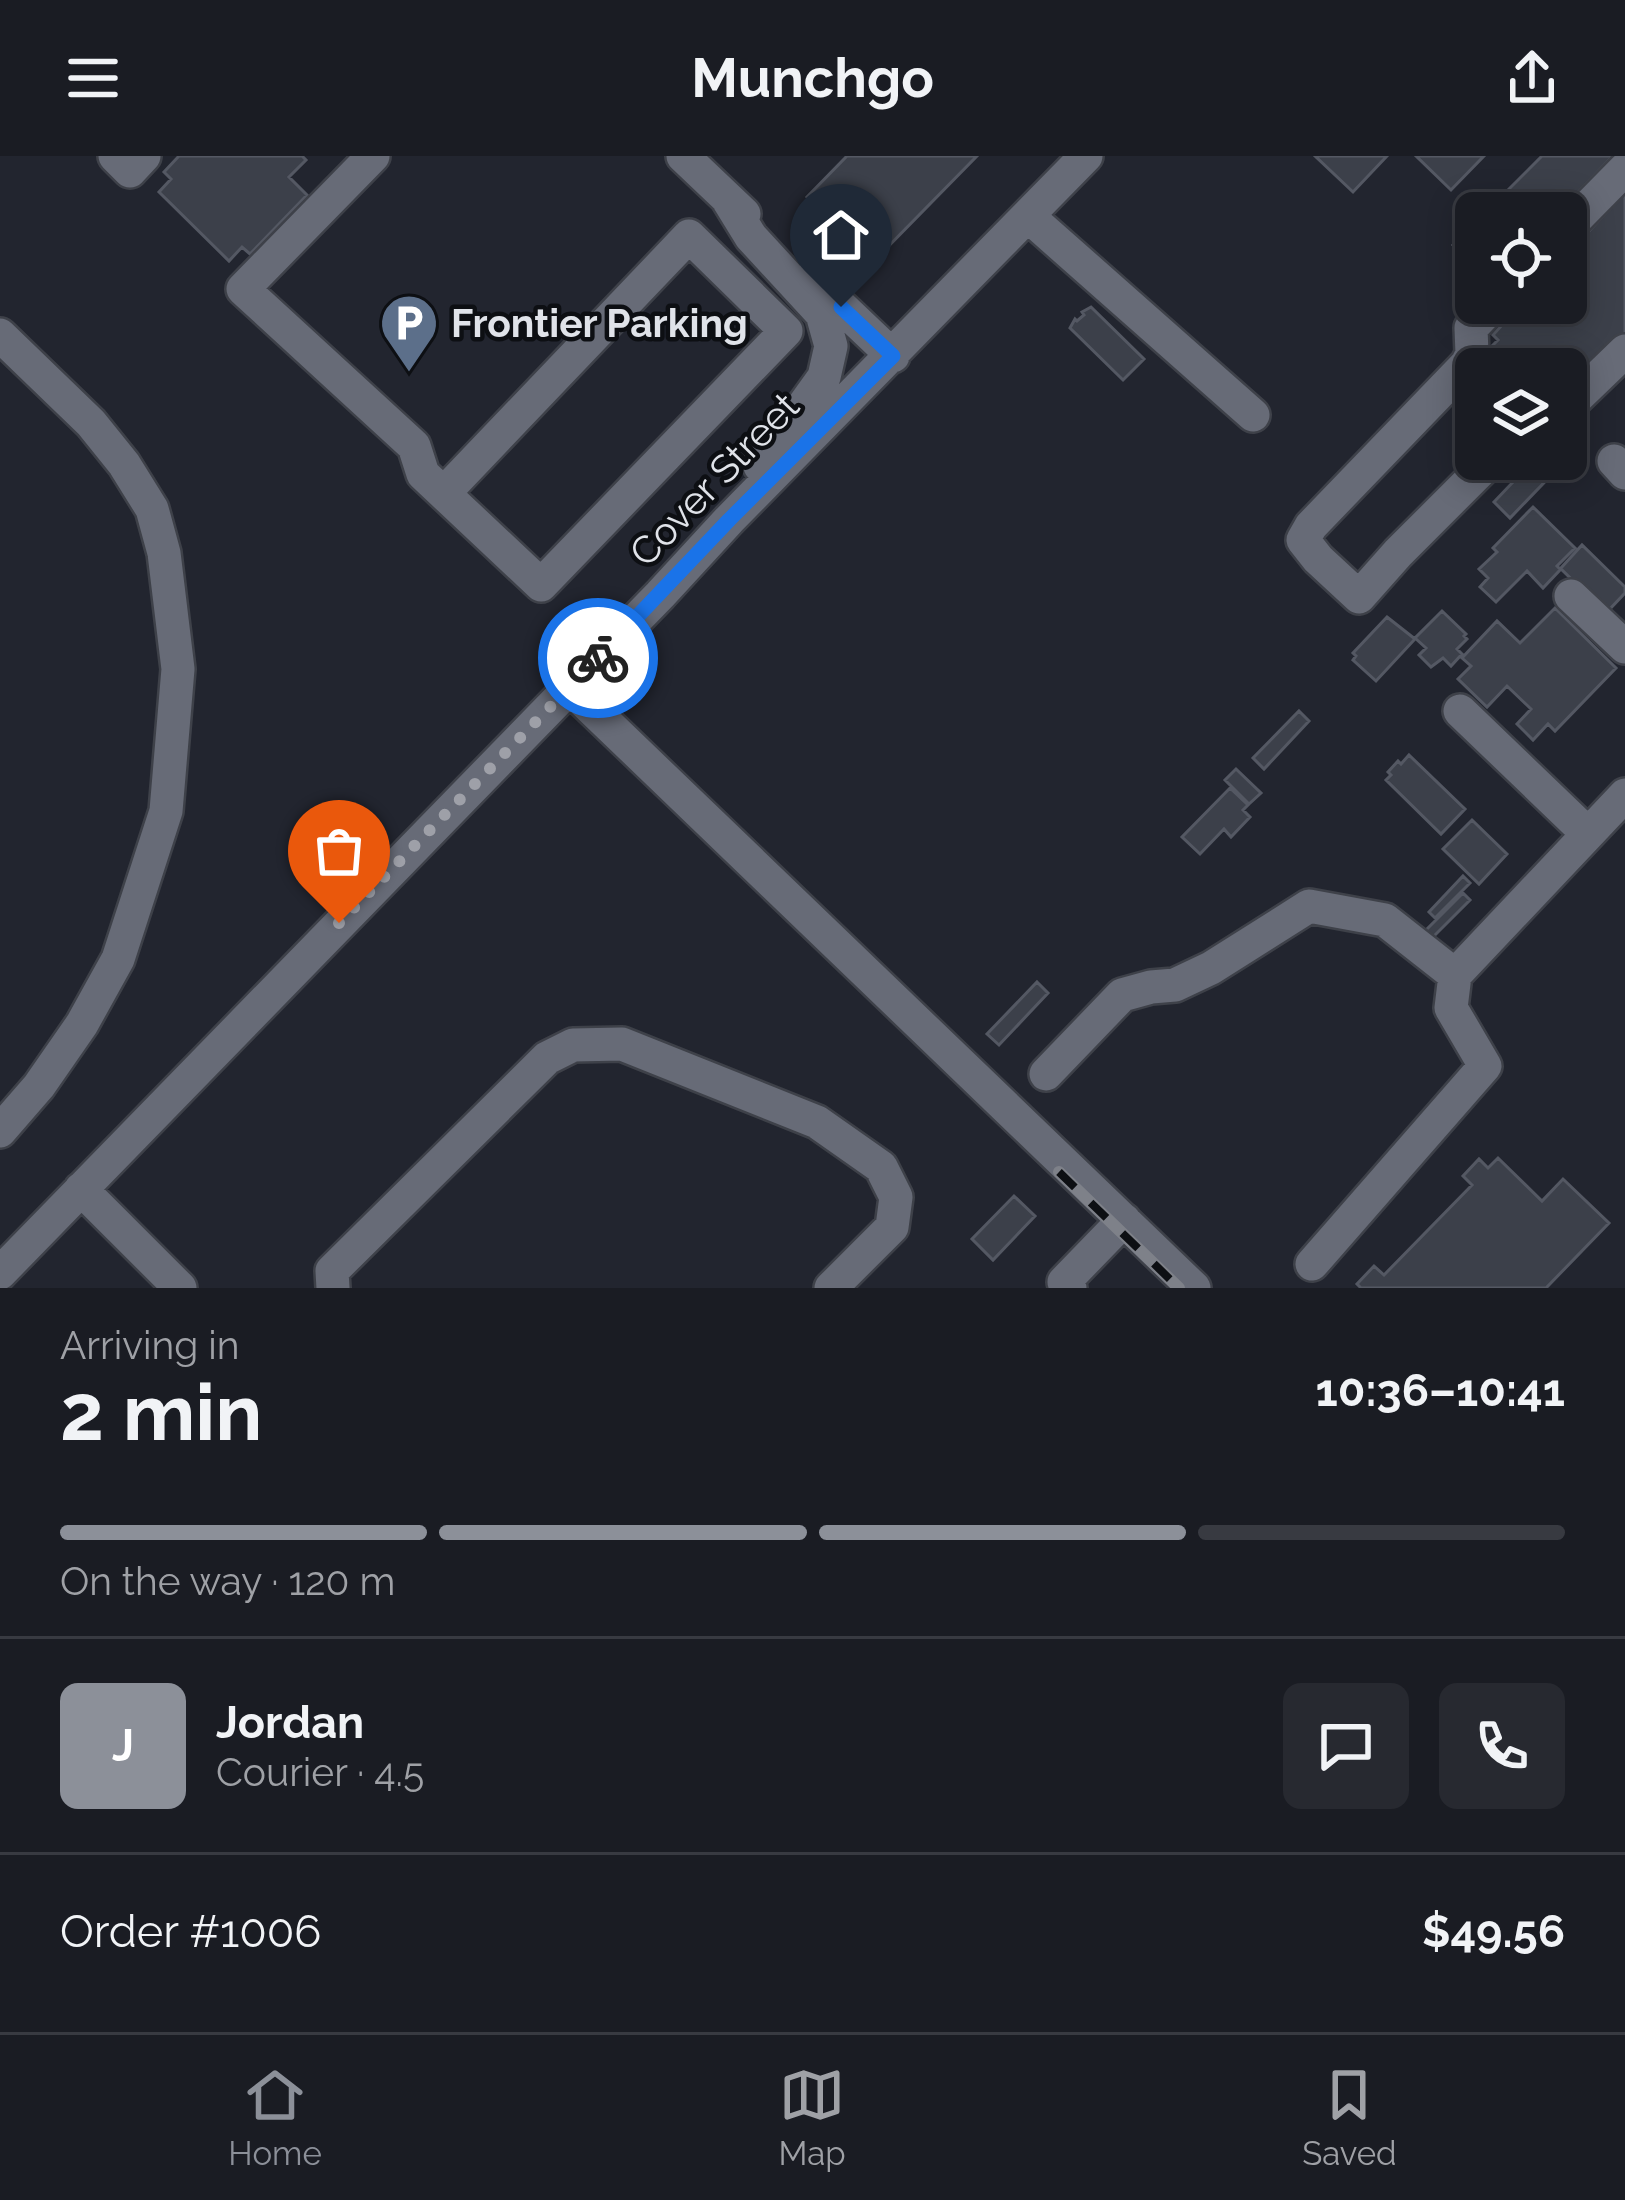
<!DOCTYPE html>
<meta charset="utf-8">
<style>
:root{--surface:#1a1c23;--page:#272930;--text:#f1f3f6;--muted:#9fa1a6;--line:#383a41;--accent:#8c9099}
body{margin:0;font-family:Raleway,sans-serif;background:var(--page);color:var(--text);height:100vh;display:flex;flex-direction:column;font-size:45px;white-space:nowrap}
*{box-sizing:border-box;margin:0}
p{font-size:39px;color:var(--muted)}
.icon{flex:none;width:66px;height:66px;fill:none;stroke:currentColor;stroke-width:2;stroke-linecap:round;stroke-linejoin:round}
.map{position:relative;height:1132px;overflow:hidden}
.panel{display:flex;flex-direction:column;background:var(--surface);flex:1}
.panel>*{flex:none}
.controls{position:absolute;left:1455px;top:36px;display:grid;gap:24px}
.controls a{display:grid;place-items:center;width:132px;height:132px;border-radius:18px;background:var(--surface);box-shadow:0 6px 30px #0003,0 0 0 3px var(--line);font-size:60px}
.pin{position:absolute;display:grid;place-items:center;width:102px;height:102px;color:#fff;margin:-123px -51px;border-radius:50% 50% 50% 0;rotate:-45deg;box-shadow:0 0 12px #0007}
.pin .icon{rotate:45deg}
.courier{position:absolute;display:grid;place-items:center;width:120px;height:120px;margin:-60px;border:9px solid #1a73e8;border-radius:50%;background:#fff;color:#222;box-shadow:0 3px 15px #0007}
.summary em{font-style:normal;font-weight:700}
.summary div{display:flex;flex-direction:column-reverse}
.summary{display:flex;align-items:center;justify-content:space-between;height:204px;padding:0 60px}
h1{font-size:78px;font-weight:700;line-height:90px}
.bar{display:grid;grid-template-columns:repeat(4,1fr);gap:18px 12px;align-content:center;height:144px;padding:0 60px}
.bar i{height:15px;border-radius:9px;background:var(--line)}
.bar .current{background:var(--accent)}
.bar p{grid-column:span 4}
.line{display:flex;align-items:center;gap:30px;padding:0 60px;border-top:3px solid var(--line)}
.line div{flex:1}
.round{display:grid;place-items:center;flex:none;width:126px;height:126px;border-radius:18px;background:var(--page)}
header{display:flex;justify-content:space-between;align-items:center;height:156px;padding:0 60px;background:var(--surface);font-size:54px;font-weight:700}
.tabs{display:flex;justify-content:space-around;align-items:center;height:168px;border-top:3px solid var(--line);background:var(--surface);font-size:33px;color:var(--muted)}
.tabs a{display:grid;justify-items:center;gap:6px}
.tabs .current{color:var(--accent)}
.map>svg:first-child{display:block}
</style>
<header><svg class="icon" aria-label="menu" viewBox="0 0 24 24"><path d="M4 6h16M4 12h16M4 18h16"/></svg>Munchgo<svg class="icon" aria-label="share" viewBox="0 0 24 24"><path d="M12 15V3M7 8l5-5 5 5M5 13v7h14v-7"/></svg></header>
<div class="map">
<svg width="1625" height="1132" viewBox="0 0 1625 1132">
<rect width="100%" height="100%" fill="#22252f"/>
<path fill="#3c404a" stroke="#545863" stroke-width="3" d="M179,0h123l4,4 -17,17 18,18 -57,59 -8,-7 -13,14 -70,-69 12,-13 -7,-7z
M847,0h130l-104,106 -66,-65z
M1315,0h72l-34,36z
M1416,0h68l-33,34z
M1542,0h71l-55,57h-73z
M1625,36v153l-59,55v-31h-53l-22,-22 7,-7 -5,-5 29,-32h44v-47z
M1476,66v45l-23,-22z
M1091,151l53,52 -21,21 -53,-52 5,-9 2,2 7,-6 -2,-3z
M1535,303h24l4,4 -53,55 -16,-16z
M1533,351l42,41 -18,18 3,3 22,-24 43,42v6l-19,20 -45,-44 -18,19 -16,-17 -31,31 -16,-15 8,-9 -9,-9 18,-17 -4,-4z
M1555,452l61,60 -61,63 -7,-7 -15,16 -16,-16 14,-15 -24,-23 -20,21 -29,-28 13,-13 -9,-8 35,-37 23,22z
M1442,455l24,23 -2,2 3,3 -10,10 5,5 -11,12 -8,-8 -12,9 -12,-12 7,-7 -11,-10z
M1387,461l28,22 -39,42 -23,-21 3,-4 -3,-3z
M1299,555l10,10 -45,48 -11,-11z
M1409,599l56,54 -24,25 -55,-54 5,-5 -3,-3 10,-11 3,3z
M1236,613l25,24 -12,11 -24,-24z
M1230,632l18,17 -5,5 7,7 -19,20 -7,-8 -24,25 -18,-17z
M1472,664l35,34 -28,30 -36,-35z
M1463,720l7,7 -35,35 -6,-6z
M1463,737l7,7 -39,39 -7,-7z
M1037,826l11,11 -49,52 -12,-11z
M1498,1002l44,43 21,-22 46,44 -63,65h-185l-4,-4 17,-18 10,9 88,-90 -9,-9 16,-17 9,9z
M1014,1040l21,20 -42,44 -21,-21z"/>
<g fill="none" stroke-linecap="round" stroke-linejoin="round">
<defs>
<path id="minor" d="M115,0l15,15 14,-15
M373,0l-130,133 171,157 9,28 118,111 245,-254 -97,-95 -245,257
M683,0l61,58
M727,42l24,39 71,77 9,32 -7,31 -64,89
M1028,60l225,199
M1566,73l59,-60
M811,122l82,78
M0,179l91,88 33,41 28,45 12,44 14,116 -12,142 -48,148 -36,65 -43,62 -39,45
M1566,252l59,-57
M1492,303l-94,94 -39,44 -41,-38 -15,-19 8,-14 156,-162 5,-10 -1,-26 24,-25
M1614,305l11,12
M1571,440l54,51
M569,531l625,601
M1460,555l128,123
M1046,918l76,-79 29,-8 24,-2 36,-17 98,-62 76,14 70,55
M81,1033l99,99
M1312,1108l173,-198 -34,-58 4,-33 170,-180
M0,1117l660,-678 69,-75 357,-364
M333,1132l-1,-17 215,-213 26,-13 49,-1 195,78 64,45 15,30 -4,30 -61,61
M1070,1132l-6,-6 60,-62"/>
</defs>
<use href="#minor" stroke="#3e4149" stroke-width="38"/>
<use href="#minor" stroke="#676b77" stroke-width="33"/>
<defs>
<path id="rail" d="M1059,1016l120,116"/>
</defs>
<use href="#rail" stroke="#7e8189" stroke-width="12"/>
<use href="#rail" stroke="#0d0f13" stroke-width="8" stroke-dasharray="22" stroke-linecap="butt"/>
</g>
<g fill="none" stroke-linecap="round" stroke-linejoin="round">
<path stroke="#9ea0a8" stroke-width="12" stroke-dasharray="0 21.6" d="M339,767l259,-265"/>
<path stroke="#1a73e8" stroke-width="15" d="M598,502l131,-138 164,-164 -52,-49"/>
</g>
<defs>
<symbol id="parking-pin" viewBox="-11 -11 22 30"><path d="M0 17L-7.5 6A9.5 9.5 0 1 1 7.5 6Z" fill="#5c6f8a" stroke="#0d0f13"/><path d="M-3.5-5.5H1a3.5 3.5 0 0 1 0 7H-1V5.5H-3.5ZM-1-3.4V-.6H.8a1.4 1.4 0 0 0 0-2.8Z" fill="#fff"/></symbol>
</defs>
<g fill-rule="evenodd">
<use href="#parking-pin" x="376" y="134" width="66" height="90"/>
</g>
<g text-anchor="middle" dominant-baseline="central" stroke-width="9" stroke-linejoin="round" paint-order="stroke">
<g font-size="39" font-weight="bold" fill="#e0e3e9" stroke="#0d0f13" text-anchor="start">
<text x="451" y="167">Frontier Parking</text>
</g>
<g font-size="39" fill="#e0e3e9" stroke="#0d0f13">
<text transform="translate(714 323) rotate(-46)">Cover Street</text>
</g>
</g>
</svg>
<div class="controls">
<a><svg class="icon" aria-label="locate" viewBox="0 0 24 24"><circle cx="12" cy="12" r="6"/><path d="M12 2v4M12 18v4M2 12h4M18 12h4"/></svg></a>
<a><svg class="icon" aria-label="layers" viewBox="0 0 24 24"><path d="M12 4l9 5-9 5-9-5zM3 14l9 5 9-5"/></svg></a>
</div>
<div class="pin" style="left:339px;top:767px;background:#ea580c"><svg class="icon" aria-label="bag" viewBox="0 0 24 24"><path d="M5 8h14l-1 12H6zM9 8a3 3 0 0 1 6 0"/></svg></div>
<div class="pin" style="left:841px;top:151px;background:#1f2937"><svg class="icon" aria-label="home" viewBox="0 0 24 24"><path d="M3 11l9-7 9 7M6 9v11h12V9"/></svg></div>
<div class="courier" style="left:598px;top:502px"><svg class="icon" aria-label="bike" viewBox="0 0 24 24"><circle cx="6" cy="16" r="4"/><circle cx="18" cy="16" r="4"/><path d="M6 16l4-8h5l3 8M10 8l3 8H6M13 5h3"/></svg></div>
</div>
<section class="panel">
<div class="summary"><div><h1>2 min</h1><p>Arriving in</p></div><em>10:36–10:41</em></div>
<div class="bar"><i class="current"></i><i class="current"></i><i class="current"></i><i></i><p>On the way · 120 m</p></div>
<div class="line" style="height:216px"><b class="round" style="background:var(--accent);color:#fff">J</b><div><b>Jordan</b><p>Courier · 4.5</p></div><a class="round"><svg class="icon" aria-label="chat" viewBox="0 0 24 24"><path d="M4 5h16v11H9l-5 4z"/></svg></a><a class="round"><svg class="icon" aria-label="phone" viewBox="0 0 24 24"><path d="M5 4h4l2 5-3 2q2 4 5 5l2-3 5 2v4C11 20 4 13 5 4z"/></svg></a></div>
<div class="line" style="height:156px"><div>Order #1006</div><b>$49.56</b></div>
</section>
<nav class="tabs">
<a class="current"><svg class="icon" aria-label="home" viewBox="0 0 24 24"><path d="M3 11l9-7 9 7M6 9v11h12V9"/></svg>Home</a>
<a><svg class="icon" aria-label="map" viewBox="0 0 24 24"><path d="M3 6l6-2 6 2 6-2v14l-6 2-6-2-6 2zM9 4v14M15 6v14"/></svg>Map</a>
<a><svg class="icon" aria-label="saved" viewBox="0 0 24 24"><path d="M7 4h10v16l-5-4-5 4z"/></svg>Saved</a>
</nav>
